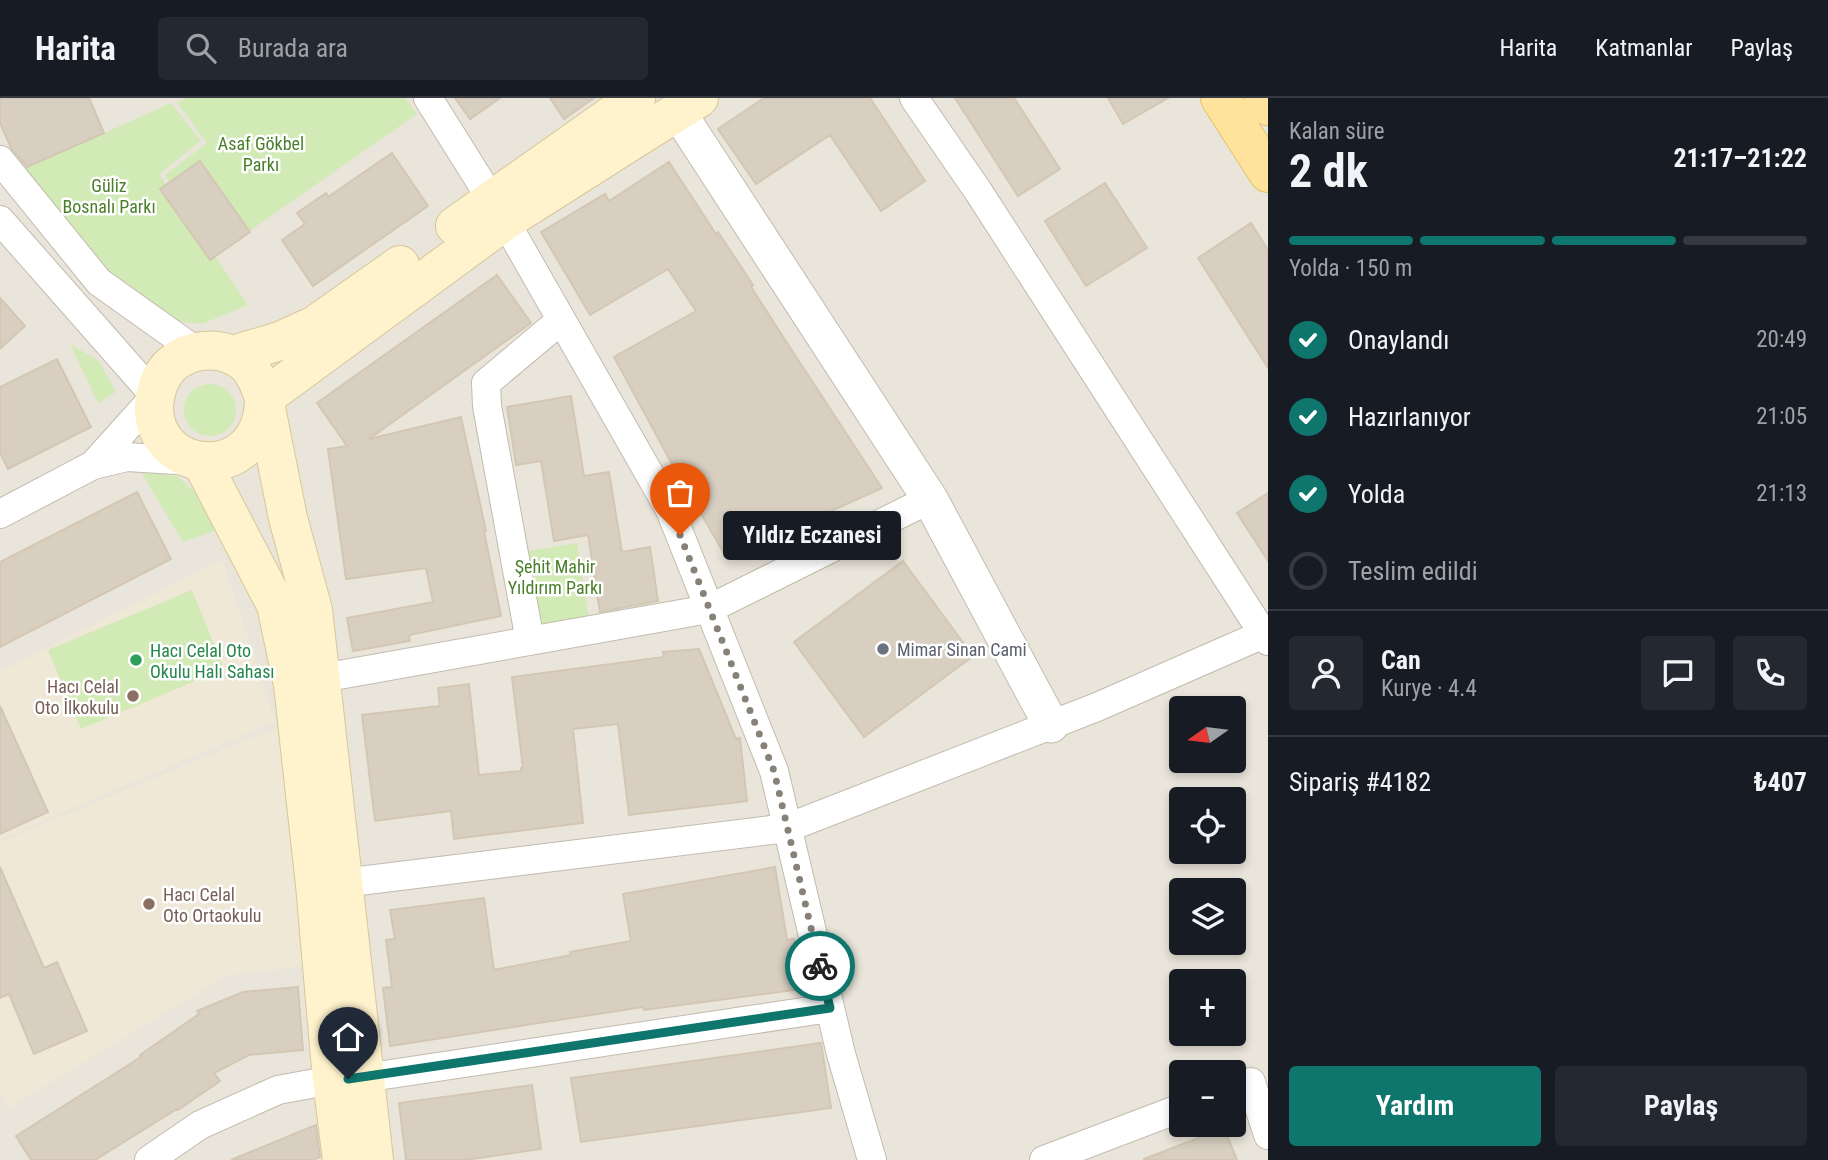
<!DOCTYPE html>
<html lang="tr">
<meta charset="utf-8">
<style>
:root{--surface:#171b24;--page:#242831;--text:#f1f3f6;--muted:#9ea1a6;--line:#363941;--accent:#0f766e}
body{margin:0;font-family:"Roboto Condensed",sans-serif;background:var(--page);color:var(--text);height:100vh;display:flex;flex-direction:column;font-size:26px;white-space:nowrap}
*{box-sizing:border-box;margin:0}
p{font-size:23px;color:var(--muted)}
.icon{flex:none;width:38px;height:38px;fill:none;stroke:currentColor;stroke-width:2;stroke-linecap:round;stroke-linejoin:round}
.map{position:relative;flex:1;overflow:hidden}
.details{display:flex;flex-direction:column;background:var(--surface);width:560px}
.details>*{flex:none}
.needle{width:46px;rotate:256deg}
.tools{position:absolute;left:1169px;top:598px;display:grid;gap:14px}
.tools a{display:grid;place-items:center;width:77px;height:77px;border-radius:7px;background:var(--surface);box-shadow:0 4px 10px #0003;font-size:35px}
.pin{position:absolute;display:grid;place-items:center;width:60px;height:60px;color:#fff;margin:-72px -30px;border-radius:50% 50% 50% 0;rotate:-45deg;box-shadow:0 0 7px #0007}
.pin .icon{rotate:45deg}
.courier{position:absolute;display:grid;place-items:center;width:70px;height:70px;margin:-35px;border:5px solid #0f766e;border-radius:50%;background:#fff;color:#222;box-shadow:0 2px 9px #0007}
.bubble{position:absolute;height:49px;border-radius:7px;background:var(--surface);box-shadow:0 4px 10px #0003;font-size:23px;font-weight:700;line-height:49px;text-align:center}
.headline em{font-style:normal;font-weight:700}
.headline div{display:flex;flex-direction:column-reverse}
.headline{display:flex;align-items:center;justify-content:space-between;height:119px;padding:0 21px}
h1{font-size:46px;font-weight:700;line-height:52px}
.bar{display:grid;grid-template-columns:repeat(4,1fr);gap:10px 7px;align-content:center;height:84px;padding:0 21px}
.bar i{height:9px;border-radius:5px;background:var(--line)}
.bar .selected{background:var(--accent)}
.bar p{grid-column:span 4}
.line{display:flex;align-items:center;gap:18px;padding:0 21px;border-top:2px solid var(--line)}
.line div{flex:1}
.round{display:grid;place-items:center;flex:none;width:74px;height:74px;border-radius:7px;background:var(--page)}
ol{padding:0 21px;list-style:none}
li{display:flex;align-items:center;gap:21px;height:77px}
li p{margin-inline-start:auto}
li .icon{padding:7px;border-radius:50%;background:var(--accent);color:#fff;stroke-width:4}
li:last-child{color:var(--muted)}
li i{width:38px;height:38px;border:4px solid var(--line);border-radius:50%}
.button{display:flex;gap:14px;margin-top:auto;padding:14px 21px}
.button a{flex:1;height:80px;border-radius:7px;background:var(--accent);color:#fff;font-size:28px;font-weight:700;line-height:80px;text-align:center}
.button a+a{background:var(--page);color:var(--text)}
header{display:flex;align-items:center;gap:42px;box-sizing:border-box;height:98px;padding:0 35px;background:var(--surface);border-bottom:2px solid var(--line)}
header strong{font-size:33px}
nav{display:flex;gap:38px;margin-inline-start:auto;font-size:24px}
.search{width:490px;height:63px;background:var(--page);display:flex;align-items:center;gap:18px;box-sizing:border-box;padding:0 24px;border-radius:7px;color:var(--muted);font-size:26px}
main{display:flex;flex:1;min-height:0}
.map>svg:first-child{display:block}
</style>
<header>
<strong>Harita</strong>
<div class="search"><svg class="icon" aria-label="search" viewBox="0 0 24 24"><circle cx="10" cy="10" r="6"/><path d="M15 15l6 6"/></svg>Burada ara</div>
<nav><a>Harita</a><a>Katmanlar</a><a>Paylaş</a></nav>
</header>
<main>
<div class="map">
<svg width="1268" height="1062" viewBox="0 0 1268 1062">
<rect width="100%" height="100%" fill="#f6f3ec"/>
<path fill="#eae5da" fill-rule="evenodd" d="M0,0h1268v1062h-1268zM1181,611h53v52h-53zM1181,702h53v52h-53zM1181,793h53v52h-53zM1181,884h53v52h-53zM1181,975h53v52h-53z"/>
<path fill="#efe8d6" d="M222,462l53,161 -275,118v-167z
M278,629l27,239 -77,9 -220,133 -8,-16v-250z"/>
<path fill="#d2eab5" d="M187,0h218l12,16 -199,139 -53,-78 42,-32 -30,-41z
M171,5l30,38 -42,33 89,131 -46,19 -45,-5 -53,-41 -84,-107z
M70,246l29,17 17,31 -18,11z
M184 312a26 26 0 1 1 52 0a26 26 0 1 1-52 0Z
M141,374l36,4 24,22 16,32 -34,12z
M577,445l12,76 -52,10 -13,-77z
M192,492l32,79 -143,60 -33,-79z"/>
<path fill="#d8cfc1" stroke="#d3c7b4" stroke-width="2" d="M0,0h89l15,35 -77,34 -16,-19 -11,-25z
M455,0h45l-30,21z
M550,0h44l-30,21z
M764,0h106l55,83 -44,30 -51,-76 -74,49 -38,-55z
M955,0h59l46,71 -42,27z
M1108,0h60l-45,26z
M392,55l36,53 -115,80 -31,-46 23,-16 -8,-11 29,-20 2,4z
M200,63l50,71 -40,28 -50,-71z
M669,64l47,72 2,-2 35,53 -2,2 38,59 93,142 -64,29 -2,-2 -92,38 -46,-78 -64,-118 82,-46 -28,-42 -78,46 -49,-83 64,-38 4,7z
M1105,85l42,65 -61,38 -41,-65z
M1251,125l17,27v118l-70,-110z
M497,177l34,48 -162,116 92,-22 25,114h-2l17,85 -92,19 1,6 -57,10 -6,-33 86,-16 -7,-34 -80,11 -18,-130 19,-3 -30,-43z
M0,200l25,28 -25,23z
M57,261l34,68 -83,42 -8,-16v-66z
M571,298l13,80 25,-4 13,80 28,-5 8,54 -58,11 -12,-77 -34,6 -13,-80 -25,4 -9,-58z
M137,394l34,67 -171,88v-85z
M1268,395v68l-31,-48z
M903,463l70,95 -109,81 -70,-95z
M699,551l37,90 4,-1 7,63 -118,14 -11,-91 -45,5 10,94 -129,16 -3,-28 -76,10 -13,-106 78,-9 -2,-18 31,-4 10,91 42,-4v-3h2l-11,-91 152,-20 -1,-5z
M0,608l48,106 -48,22z
M0,769l44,101 13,-6 30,69 -53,23 -25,-60 -9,4z
M775,769l12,73 7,-1 8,50 -158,21 -1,-3 -253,39 -7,-58 9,-1 -6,-47 9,-1 -5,-29 94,-12 10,72 77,-15 -1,-3 61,-11 -8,-47z
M298,889l5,63 -54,5 -35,18 6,8 -42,29 -1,-1 -82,51h-64l-15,-24 125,-79 -1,-2 59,-41 -2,-3 46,-19z
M821,945l10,65 -250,34 -10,-64z
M532,987l9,64 -76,11h-59l-7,-57z
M316,1027l4,32 -7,3h-82z
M1224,1030l13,32h-93v-1z"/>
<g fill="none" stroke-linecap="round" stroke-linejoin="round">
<defs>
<path id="minor" d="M428,0l77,123 165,289 104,261 67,283 31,106
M914,0l64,93 290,450
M0,62l99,122 97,69
M0,122l155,176 -62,69
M0,416l93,-49 34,-8 65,4
M530,543l-43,-235 -1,-23 74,-62
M322,580l387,-69 221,-110
M343,785l444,-55 310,-121 171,-75
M1251,984l17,53
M149,1062l51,-35 78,-35 54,-10 32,-2 466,-70
M1044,1062l137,-52"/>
<path id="tertiary" d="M678,14l252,387 121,226"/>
<path id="secondary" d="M455,128l181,-128
M233,257l47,-14 35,-16 85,-60
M264,300c0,87 -111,79 -110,8 1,-15 5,-28 15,-39 21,-21 56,-22 78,-2 9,9 13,21 17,33l24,120 25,92 61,550
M264,300l241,-177 194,-123
M201,363l75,144 17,80 22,200 17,195 10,80"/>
<path id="primary" d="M1220,0l48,75
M1263,0l5,8"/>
</defs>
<use href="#minor" stroke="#c2bbae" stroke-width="30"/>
<use href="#tertiary" stroke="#c2bbae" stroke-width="37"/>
<use href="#secondary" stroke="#d6c79b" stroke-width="40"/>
<use href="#primary" stroke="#e6c16a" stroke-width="40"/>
<use href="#minor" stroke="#fff" stroke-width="28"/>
<use href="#tertiary" stroke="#fff" stroke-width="35"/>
<use href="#secondary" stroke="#fff3cd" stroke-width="38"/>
<use href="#primary" stroke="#ffe39c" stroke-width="38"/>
</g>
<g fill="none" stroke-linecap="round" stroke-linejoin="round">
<path stroke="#878178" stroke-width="7" stroke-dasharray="0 12.6" d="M680,437l94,236 46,195"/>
<path stroke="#0f766e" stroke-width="9" d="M348,981l482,-71 -10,-42"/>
</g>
<circle fill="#6b7280" stroke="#fff" stroke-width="2.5" cx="883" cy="551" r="7"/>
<circle fill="#2e9e5b" stroke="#fff" stroke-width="2.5" cx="136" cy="562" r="7"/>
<g fill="#8d6e63" stroke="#fff" stroke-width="2.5">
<circle cx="133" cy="598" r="7"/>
<circle cx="149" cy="806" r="7"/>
</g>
<g text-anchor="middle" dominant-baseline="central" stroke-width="5" stroke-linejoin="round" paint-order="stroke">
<g font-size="18" fill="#4a7f2a" stroke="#fff">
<text x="261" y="45">Asaf Gökbel<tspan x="261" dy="21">Parkı</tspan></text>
<text x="109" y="87">Güliz<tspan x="109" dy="21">Bosnalı Parkı</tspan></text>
<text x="555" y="468">Şehit Mahir<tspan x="555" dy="21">Yıldırım Parkı</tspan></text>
</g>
<g font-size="18" fill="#5b616d" stroke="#fff" text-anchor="start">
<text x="897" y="551">Mimar Sinan Cami</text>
</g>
<g font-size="18" fill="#27864d" stroke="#fff" text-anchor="start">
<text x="150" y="552">Hacı Celal Oto<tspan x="150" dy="21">Okulu Halı Sahası</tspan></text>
</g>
<g font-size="18" fill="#785e54" stroke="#fff" text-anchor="end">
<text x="119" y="588">Hacı Celal<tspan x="119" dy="21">Oto İlkokulu</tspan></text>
<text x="163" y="796" text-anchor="start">Hacı Celal<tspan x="163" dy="21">Oto Ortaokulu</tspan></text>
</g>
</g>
</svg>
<div class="tools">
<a><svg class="needle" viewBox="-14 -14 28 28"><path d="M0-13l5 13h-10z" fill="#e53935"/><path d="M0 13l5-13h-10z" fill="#9ea1a6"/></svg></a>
<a><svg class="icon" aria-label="locate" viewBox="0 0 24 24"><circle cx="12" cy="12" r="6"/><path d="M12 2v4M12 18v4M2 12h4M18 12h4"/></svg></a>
<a><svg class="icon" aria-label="layers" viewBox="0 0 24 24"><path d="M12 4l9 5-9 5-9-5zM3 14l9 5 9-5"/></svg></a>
<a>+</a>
<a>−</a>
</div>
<div class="pin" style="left:680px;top:437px;background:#ea580c"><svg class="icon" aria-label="bag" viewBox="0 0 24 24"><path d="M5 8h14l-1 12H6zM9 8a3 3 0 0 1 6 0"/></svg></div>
<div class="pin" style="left:348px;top:981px;background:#1f2937"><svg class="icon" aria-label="home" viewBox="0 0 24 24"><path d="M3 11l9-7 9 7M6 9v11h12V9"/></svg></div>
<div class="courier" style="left:820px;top:868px"><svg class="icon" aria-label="bike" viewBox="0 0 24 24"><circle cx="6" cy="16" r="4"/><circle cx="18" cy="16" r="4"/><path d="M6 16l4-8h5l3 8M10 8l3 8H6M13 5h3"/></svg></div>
<div class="bubble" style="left:723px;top:413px;width:178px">Yıldız Eczanesi</div>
</div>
<section class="details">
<div class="headline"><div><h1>2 dk</h1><p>Kalan süre</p></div><em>21:17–21:22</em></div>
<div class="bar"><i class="selected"></i><i class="selected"></i><i class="selected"></i><i></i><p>Yolda · 150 m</p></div>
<ol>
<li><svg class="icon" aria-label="check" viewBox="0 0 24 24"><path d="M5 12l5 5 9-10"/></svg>Onaylandı<p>20:49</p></li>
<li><svg class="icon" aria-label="check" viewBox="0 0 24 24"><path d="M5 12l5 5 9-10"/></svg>Hazırlanıyor<p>21:05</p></li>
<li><svg class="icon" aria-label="check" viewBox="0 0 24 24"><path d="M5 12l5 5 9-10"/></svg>Yolda<p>21:13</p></li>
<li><i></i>Teslim edildi</li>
</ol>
<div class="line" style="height:126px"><a class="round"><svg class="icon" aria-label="person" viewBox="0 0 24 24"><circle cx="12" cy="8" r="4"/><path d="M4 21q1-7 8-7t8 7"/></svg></a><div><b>Can</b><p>Kurye · 4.4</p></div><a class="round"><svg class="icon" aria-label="chat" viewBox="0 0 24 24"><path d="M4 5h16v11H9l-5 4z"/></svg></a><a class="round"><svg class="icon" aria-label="phone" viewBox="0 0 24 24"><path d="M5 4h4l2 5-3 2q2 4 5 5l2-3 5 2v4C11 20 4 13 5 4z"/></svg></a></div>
<div class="line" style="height:91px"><div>Sipariş #4182</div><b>₺407</b></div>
<div class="button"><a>Yardım</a><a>Paylaş</a></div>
</section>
</main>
